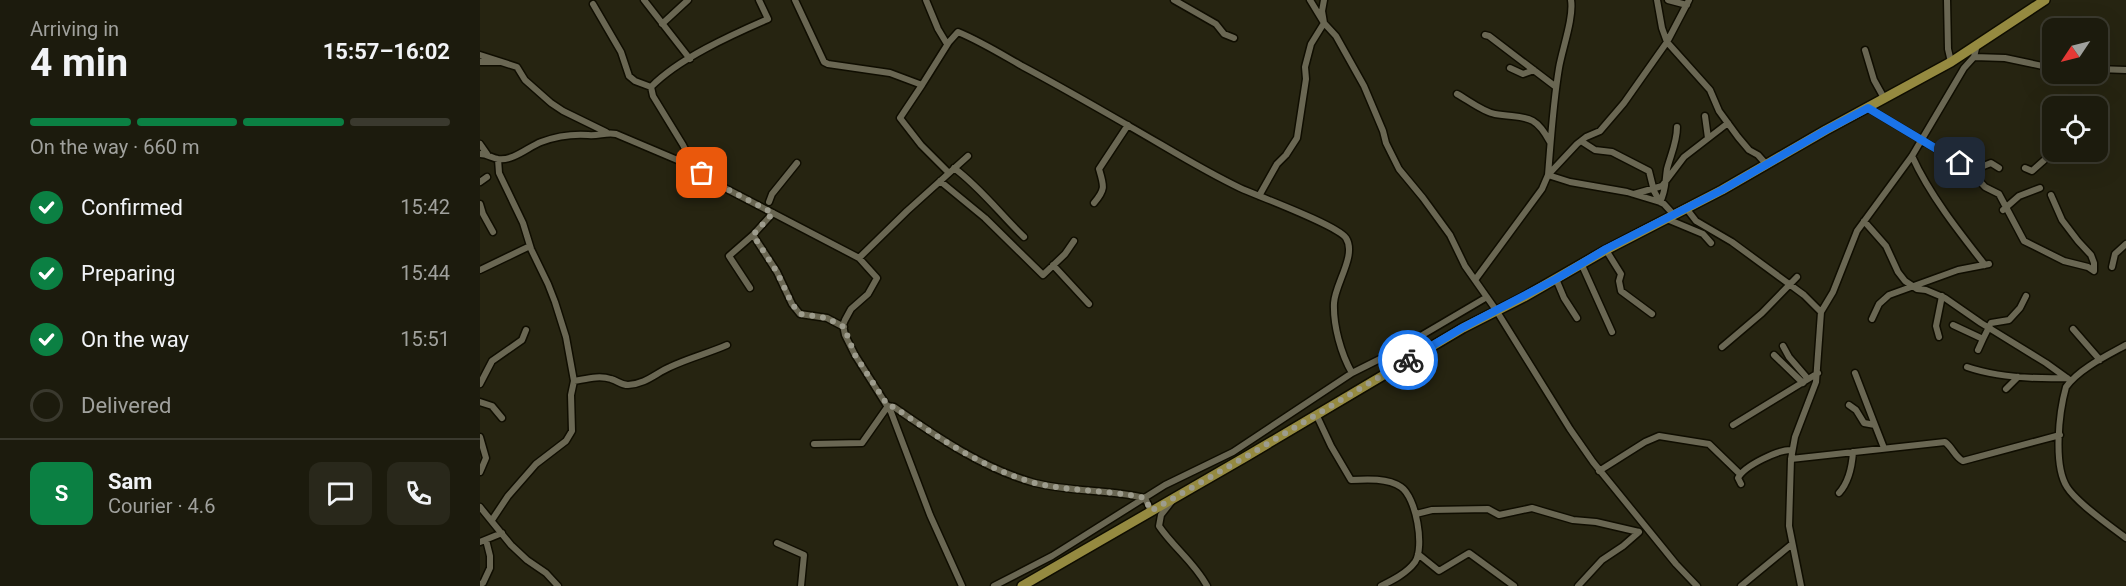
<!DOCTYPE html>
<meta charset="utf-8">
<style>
:root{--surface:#1c1b0d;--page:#29281b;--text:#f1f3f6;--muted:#a0a19d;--line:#3a392e;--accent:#0b8043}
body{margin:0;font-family:Roboto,sans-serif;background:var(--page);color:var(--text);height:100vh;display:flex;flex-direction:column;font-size:22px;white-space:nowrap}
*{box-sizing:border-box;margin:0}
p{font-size:20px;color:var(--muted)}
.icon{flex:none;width:33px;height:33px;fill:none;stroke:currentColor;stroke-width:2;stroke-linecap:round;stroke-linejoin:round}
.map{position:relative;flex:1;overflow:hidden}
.sheet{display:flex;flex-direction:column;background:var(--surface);width:480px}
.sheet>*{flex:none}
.needle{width:39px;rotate:235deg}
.controls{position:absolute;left:1562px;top:18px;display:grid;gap:12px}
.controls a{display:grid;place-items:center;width:66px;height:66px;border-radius:12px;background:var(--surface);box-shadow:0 6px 24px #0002,0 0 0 2px var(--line);font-size:30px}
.pin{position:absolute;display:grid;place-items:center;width:51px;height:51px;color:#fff;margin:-26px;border-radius:12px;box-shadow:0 3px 9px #0006}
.courier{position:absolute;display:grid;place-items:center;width:60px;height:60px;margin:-30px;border:4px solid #1a73e8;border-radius:50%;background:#fff;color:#222;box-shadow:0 2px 8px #0007}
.headline em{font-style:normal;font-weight:700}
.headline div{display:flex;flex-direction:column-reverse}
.headline{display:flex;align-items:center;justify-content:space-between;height:102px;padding:0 30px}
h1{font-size:39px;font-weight:700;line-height:45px}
.bar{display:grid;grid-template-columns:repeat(4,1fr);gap:9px 6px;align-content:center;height:72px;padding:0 30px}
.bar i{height:8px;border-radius:4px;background:var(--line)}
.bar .selected{background:var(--accent)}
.bar p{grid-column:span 4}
.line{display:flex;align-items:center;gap:15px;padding:0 30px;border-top:2px solid var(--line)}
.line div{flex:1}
.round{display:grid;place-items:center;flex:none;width:63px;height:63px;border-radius:12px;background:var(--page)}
ol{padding:0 30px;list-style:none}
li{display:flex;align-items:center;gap:18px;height:66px}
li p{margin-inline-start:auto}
li .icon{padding:6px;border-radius:50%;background:var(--accent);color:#fff;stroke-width:4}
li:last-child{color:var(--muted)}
li i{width:33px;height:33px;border:3px solid var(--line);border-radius:50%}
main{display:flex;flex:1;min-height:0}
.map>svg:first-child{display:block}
</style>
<main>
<section class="sheet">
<div class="headline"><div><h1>4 min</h1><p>Arriving in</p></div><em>15:57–16:02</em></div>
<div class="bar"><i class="selected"></i><i class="selected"></i><i class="selected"></i><i></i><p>On the way · 660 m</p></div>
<ol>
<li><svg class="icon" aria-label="check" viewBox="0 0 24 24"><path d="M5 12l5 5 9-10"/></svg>Confirmed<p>15:42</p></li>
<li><svg class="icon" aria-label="check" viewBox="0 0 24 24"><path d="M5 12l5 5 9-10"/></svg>Preparing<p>15:44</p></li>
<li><svg class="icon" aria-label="check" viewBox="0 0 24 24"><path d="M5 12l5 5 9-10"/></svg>On the way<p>15:51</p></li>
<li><i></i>Delivered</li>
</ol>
<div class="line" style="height:108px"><b class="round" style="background:var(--accent);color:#fff">S</b><div><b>Sam</b><p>Courier · 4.6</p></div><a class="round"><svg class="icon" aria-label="chat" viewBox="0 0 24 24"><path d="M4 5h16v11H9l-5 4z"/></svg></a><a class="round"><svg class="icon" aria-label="phone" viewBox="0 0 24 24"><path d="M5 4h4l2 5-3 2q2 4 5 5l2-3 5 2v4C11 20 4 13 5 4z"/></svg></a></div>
</section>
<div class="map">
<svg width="1646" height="586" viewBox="0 0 1646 586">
<rect width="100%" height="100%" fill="#262411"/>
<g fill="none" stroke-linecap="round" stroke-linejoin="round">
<defs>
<path id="minor" d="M164,0l46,59
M315,0l29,62 4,2 62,9 32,12 27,-43 9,-10c22,9 43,22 64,34 36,19 72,40 107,60 37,21 73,44 111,62 20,9 97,37 106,50 11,17 -11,46 -12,65 -1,22 7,51 18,70
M446,0l12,29 9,15
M694,0l42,24 8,10 10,4
M830,0l14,23 12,13 28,50 19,45 3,12 13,26 24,29 27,37 15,31 31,44 74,119 23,33 83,102 21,22
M1091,0c3,17 -9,50 -12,68 -6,36 -8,71 -11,107l22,7 57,10 33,10 4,2 10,11
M1177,0l5,28 5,14 43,48 9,21 19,26 11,13 9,5 8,9
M1188,0l19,5
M1467,0l1,49 3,13
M113,4l28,48 8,24 6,5 16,6
M182,24l26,-24
M1005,35l4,1 67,51
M1385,50l9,30 10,18
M0,55l37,12 8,13 26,23 12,8 43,21
M1494,57l31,1 47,10
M0,62h20
M1030,68l13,6 11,-4
M1617,69l29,1
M442,85l-22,33 21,27 28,28
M977,94c11,6 26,18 38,20 30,5 39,-2 55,28
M1388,108l92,55 13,11 12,13 14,7 25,47 40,20 24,6 6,4v-8l-3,-8 -13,-14 -16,-21 -11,-25
M1225,116l3,22
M1101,141l14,9 17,2 37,19 5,20 6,11
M0,144l7,10
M0,154c7,0 12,4 18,5 16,2 30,-12 43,-17 16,-6 32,-8 47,-7 11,1 18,-3 28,-1l78,33 27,19 138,72 18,20 -9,16 -17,15 -6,11 -2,5 2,10 10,20 36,57 39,103 32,71
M1432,156c17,38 47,76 73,109
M214,167l-11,-22 -30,-49 -2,-9c27,-28 80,-52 117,-68l-9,-19
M474,168c27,20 46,46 70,69
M1545,168l7,3 18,-16
M1491,171l20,-8 8,5
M460,181l45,37 58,57 22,-21 9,-13
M0,182l7,-5
M1154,194l28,-8 22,-29 44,-34
M779,196l18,-32 9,-9 11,-17 9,-59 -1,-12 6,-23 13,-21 -2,-12 2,-11
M289,202l3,-8 25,-31
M1180,202c6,-11 5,-20 7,-33 4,-15 10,-27 10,-42
M614,203c12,-14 10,-17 5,-34l29,-44
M0,204l3,10 10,18
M1206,208l10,13 36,21 72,53 17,17
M1523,210l16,-14 21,-8
M1187,219l36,15 8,9
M1384,221l22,25 12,26 7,9 12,8 9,1 19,8 36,25 65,40 25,18
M273,235l24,37 15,32 8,10 27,4 17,9
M1126,250l15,24 -2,7 2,10 31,23
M379,258l48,-47 61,-55
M1101,263l31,69
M573,265l36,39
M1632,267l3,-13 11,-10
M0,270l50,-24
M1076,279l8,19 13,20
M995,280l67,-91 6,-14 29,-31 9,-7 14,-6 24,-28 43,-61 22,-42
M270,288l-21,-32 24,-21 20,-22
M1392,319l7,-15 10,-9 69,-25 31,-6
M1473,325l30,14 8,-16 18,-3 11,-12 6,-12
M1593,329l27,31
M1459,337l-3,-11 6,-30
M1646,345c-20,11 -47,24 -60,42 -7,25 -13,78 1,100 10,16 43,39 59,51
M1303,346l6,11 19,22
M1242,347l40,-34 35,-36
M1498,350l5,-11
M1294,355l29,28
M1487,367c32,11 67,12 100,11
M1375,373l20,52
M94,381c12,-2 25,-6 37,-2 7,2 10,6 17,6 18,-1 28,-12 42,-18 19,-9 39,-14 57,-22
M0,384l12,-23 30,-21 4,-10
M1526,389l12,-12
M0,402l12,4 10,12
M1369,405l7,5 8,13 11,2 9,23
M408,406l6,1c43,30 90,62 141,76 33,8 67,7 100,13l10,2 6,13
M836,414l15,32 20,34c16,-1 37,-2 50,7 15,10 24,60 14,75 -8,11 -22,18 -34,24
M1253,425l85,-52
M0,437l6,21 -6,14
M334,444l48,-1 26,-37
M1311,459l154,-17c8,6 10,15 18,19l97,-26
M1119,471l46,-29 14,-6 50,8 31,30
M1261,484l-3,-6c6,-12 41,-29 54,-28
M1359,493c10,-11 13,-26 14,-41
M692,501l-11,14 -2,11c14,21 36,37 48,60
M0,507l31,38 16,15 19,13 12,13
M936,514l16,-4 56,-1 11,6 33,-7 41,12 23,2 43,10
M12,520l16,-24 28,-32 30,-23 6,-10 -1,-36 3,-14 -8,-44 -11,-35 -7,-18 -17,-35 -8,-26 -24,-50 -1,-14
M0,542l22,-9
M297,543l27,12 -3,31
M938,554l21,17 30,-18 45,33
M0,584l3,-1 7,-15v-12l-4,-16
M514,586l58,-30 113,-71 68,-33 119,-79 38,-19 97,-57
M1098,586l24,-26 21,-14 16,-14
M1261,586l51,-42
M1321,586l-12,-60 2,-67 4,-22 21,-55 5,-70 12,-20 24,-61 55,-75 52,-88 10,-11 3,-13"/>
<path id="highway" d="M542,586l225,-130 216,-128 61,-31 82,-47 116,-60 104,-60 125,-68 94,-62"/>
</defs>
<use href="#minor" stroke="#0f0d00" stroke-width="9"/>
<use href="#highway" stroke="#0f0d00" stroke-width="12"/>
<use href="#minor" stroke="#6a6753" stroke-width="6"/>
<use href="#highway" stroke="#958a40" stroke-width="9"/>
</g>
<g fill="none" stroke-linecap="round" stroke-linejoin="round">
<path stroke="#9d9c8d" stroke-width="6" stroke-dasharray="0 10.8" d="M222,173l19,13 52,27 -20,22 24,37 15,32 8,10 27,4 17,9 11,28 33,51 6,1c43,30 90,62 141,76 33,8 67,7 100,13l10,2 6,13 96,-55 161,-96"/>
<path stroke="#1a73e8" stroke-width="8" d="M928,360l54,-32 94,-49 50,-30 116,-59 104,-60 42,-22 92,55"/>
</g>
</svg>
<div class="controls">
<a><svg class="needle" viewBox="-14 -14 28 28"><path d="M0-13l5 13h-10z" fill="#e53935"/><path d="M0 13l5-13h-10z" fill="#a0a19d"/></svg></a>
<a><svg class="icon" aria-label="locate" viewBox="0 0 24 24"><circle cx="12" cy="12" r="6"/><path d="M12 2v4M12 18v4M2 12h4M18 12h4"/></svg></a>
</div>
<div class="pin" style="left:222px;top:173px;background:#ea580c"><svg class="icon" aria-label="bag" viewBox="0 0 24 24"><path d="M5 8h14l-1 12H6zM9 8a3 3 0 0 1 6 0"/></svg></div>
<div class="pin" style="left:1480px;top:163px;background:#1f2937"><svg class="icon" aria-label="home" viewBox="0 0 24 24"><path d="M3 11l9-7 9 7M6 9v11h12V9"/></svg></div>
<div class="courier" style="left:928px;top:360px"><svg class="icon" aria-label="bike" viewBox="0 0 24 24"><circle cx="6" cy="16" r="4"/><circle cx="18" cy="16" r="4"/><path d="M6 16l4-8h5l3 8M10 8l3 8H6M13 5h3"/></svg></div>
</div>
</main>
